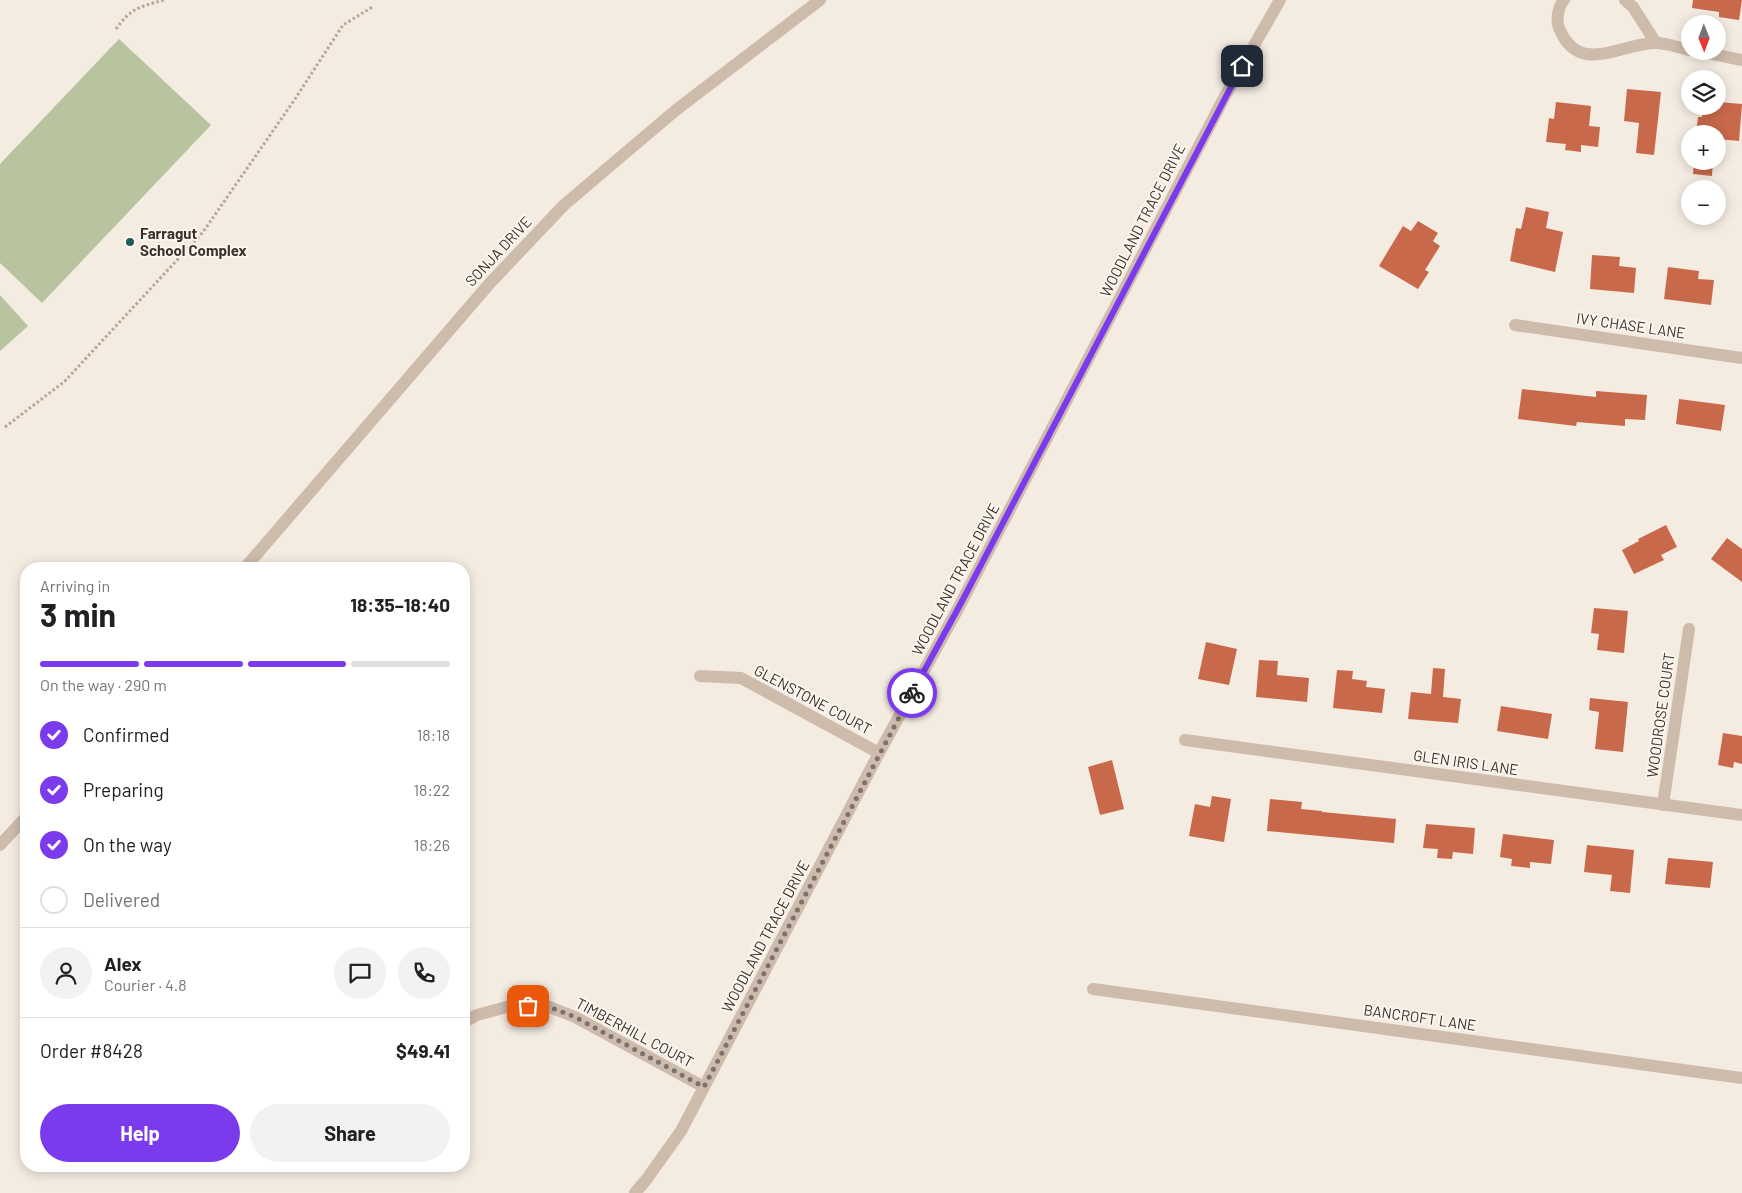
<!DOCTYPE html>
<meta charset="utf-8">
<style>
:root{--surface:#fff;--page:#f2f2f2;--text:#202124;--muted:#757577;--line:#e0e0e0;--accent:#7c3aed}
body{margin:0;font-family:Barlow,sans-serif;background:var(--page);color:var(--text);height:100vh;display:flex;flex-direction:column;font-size:19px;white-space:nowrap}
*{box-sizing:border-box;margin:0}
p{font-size:16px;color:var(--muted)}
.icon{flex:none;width:28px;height:28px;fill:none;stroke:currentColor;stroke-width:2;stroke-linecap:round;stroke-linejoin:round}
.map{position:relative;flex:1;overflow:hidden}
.sheet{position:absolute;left:20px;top:562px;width:450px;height:610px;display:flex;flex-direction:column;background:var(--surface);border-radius:20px;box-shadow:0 2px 12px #0003}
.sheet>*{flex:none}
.needle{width:32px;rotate:179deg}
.tools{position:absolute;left:1681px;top:15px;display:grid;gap:10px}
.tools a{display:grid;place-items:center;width:45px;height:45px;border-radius:50%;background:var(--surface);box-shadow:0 2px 12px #0003;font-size:25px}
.pin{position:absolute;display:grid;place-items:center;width:42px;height:42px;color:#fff;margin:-21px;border-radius:10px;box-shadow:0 2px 8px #0006}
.courier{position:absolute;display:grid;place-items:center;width:50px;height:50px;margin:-25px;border:4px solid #7c3aed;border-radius:50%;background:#fff;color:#222;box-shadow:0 1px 6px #0007}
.overview em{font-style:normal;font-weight:700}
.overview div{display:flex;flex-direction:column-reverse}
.overview{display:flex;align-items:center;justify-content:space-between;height:85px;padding:0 20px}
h1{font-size:32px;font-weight:700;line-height:38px}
.bar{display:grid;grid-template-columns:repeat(4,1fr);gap:8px 5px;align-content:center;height:60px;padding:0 20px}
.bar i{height:6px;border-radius:4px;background:var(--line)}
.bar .active{background:var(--accent)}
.bar p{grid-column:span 4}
.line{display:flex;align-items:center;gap:12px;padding:0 20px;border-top:1px solid var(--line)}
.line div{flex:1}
.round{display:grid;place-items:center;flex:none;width:52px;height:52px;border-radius:26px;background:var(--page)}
ol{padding:0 20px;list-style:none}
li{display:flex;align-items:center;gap:15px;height:55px}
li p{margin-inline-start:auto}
li .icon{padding:5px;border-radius:50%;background:var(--accent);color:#fff;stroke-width:4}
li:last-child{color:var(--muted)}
li i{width:28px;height:28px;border:2px solid var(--line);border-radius:50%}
.button{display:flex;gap:10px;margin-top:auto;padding:10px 20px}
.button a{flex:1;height:58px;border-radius:30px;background:var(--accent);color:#fff;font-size:20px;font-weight:700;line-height:58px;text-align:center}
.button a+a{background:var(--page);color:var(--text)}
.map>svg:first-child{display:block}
</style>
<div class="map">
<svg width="1742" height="1193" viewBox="0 0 1742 1193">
<rect width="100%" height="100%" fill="#f4ebe1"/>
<path fill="#b8c4a0" d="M119,39l92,86 -169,178 -42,-40v-99z
M0,295l28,31 -28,25z"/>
<path fill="#c8694b" d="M1693,0h49l-3,20 -20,-3v-5l-27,-4z
M1627,89l34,3 -7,63 -18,-2 3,-30 -15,-2z
M1556,102l35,4 -2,20 11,1 -2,20 -17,-2v7l-16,-2 1,-6 -20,-2 3,-24 5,1z
M1718,102l24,2 -3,37 -21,-2v-5h-22l2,-17h4l1,-11h15z
M1694,161h19l-1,15 -19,-2z
M1526,207l23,5 -3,16 17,4 -8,40 -45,-11 6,-33 5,1z
M1418,221l20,12 -5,8 7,5 -15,24 4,2 -11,17 -39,-23 24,-40 8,5z
M1592,255l28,2 -1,9 17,2 -2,25 -44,-4z
M1668,267l31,4 -1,8 16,1 -3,25 -47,-6z
M1522,389l74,8v-6l51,4 -2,25 -20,-1v7l-48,-4 -1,4 -58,-7z
M1679,399l46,6 -4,26 -45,-7z
M1666,525l11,22 -16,8 3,5 -30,14 -12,-24 17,-9 -1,-2z
M1727,538l15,11v33l-31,-23z
M1594,608l34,3 -4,42 -27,-3 2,-16 -8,-1z
M1206,642l31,7 -8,36 -31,-6z
M1259,660l19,1 -1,14 32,3 -2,24 -51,-5z
M1433,668l12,1 -2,28 18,2 -3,24 -50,-4 3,-27 20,2z
M1337,670l16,1 -1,8 15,2 -1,6 19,2 -3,24 -49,-5z
M1590,698l38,4 -5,50 -28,-3 4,-37 -10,-2z
M1501,706l51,8 -4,25 -51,-8z
M1723,733l19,3v28l-8,-2 -1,6 -15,-3z
M1112,760l12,49 -24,6 -12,-48z
M1212,796l19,3 -7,43 -35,-6 6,-32 15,3z
M1270,799l32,3 -1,7 21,2v1l74,7 -2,24 -127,-12z
M1426,824l49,4 -2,26 -20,-2 -1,7 -15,-1 1,-9 -15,-1z
M1503,834l51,6 -3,24 -21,-2v6l-19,-2 1,-7 -12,-2z
M1587,845l47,5 -4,43 -20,-2 2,-16 -28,-3z
M1668,858l45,4 -3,26 -45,-4z"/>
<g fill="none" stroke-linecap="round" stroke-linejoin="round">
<path stroke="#b9a596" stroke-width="3" stroke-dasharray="2.5 2.5" stroke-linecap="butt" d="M116,29c15,-21 23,-22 48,-29
M5,427l59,-45 139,-150 92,-133 48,-74 31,-19"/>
<path stroke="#cdbbac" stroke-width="12" d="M1564,0c-6,6 -8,20 -5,28 20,49 61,15 97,15 11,0 23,5 34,7
M1625,0l8,7 23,36
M1698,51l44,9
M1515,325l227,33
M244,569l246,-286 74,-78 112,-95 144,-110
M700,676l41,2 138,75
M1185,740l557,75
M1663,805l26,-176
M0,845l26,-28
M1093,989l649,89
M464,1022l13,-7 33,-9h37l28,11 129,70
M635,1193l11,-13 35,-49 198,-378 81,-148 265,-509 55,-96"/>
</g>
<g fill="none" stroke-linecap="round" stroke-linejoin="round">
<path stroke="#7c716b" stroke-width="5" stroke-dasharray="0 9" d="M528,1006h19l28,11 129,70 208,-394"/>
<path stroke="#7c3aed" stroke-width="6" d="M912,693l48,-88 282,-539"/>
</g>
<circle fill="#1f5a5e" stroke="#fbf5ee" stroke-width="2" cx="130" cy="242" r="5"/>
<g text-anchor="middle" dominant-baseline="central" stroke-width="4" stroke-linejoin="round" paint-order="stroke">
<g font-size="15" fill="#3b302b" stroke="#fbf5ee">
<text transform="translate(1142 220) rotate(-63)">WOODLAND TRACE DRIVE</text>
<text transform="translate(498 251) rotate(-47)">SONJA DRIVE</text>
<text transform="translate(1631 325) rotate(8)">IVY CHASE LANE</text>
<text transform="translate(955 579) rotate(-62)">WOODLAND TRACE DRIVE</text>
<text transform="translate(813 699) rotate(28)">GLENSTONE COURT</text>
<text transform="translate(1660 715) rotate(-82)">WOODROSE COURT</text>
<text transform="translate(1466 762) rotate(8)">GLEN IRIS LANE</text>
<text transform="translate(765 936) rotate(-62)">WOODLAND TRACE DRIVE</text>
<text transform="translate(1420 1017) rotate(8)">BANCROFT LANE</text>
<text transform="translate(635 1032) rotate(28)">TIMBERHILL COURT</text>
</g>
<g font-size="15" font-weight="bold" fill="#3b302b" stroke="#fbf5ee" text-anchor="start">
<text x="140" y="233">Farragut<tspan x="140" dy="17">School Complex</tspan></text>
</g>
</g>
</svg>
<div class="tools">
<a><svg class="needle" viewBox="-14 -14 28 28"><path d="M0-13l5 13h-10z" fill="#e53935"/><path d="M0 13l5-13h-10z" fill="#757577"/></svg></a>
<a><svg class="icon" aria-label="layers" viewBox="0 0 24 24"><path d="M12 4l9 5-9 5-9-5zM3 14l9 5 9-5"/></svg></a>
<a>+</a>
<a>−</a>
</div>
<div class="pin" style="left:528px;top:1006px;background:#ea580c"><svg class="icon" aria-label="bag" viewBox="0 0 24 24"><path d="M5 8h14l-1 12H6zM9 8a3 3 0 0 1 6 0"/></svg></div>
<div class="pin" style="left:1242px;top:66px;background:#1f2937"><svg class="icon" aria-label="home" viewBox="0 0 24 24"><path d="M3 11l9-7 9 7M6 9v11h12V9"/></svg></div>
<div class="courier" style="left:912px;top:693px"><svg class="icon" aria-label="bike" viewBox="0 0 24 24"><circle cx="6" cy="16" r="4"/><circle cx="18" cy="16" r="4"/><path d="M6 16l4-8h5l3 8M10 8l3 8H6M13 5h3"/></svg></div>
<section class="sheet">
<div class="overview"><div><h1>3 min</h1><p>Arriving in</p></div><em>18:35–18:40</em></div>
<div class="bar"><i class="active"></i><i class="active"></i><i class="active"></i><i></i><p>On the way · 290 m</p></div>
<ol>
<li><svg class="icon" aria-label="check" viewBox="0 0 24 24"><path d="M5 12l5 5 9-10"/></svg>Confirmed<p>18:18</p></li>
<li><svg class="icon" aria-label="check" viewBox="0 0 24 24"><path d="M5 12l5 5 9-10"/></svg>Preparing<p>18:22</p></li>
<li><svg class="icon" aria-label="check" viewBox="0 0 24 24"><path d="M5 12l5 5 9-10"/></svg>On the way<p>18:26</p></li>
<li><i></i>Delivered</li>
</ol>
<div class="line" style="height:90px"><a class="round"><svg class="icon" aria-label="person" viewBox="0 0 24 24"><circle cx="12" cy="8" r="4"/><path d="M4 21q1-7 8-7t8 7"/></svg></a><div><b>Alex</b><p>Courier · 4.8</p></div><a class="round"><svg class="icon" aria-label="chat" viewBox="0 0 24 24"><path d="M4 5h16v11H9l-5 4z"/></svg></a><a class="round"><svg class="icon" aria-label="phone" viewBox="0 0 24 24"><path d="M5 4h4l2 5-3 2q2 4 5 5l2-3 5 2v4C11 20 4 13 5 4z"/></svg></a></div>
<div class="line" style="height:65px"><div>Order #8428</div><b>$49.41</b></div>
<div class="button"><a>Help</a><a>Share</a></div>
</section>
</div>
